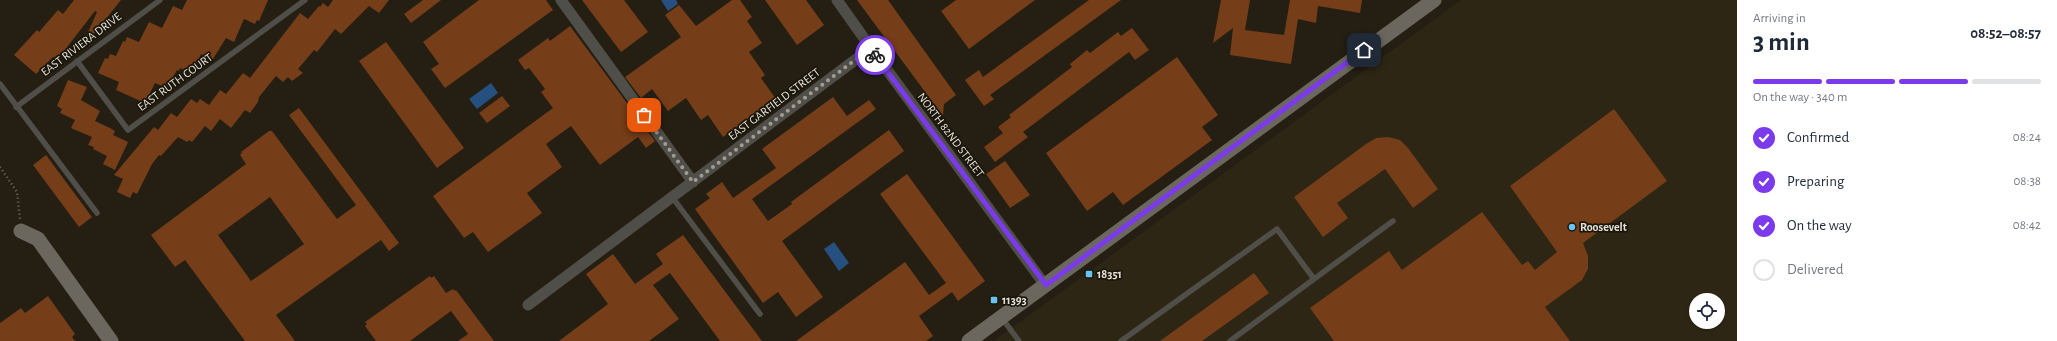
<!DOCTYPE html>
<meta charset="utf-8">
<style>
:root{--surface:#fff;--page:#f6f6f7;--text:#1f2937;--muted:#747a83;--line:#e0e1e3;--accent:#7c3aed}
body{margin:0;font-family:"Alegreya Sans",sans-serif;background:var(--page);color:var(--text);height:100vh;display:flex;flex-direction:column;font-size:15px;white-space:nowrap}
*{box-sizing:border-box;margin:0}
p{font-size:13px;color:var(--muted)}
.icon{flex:none;width:22px;height:22px;fill:none;stroke:currentColor;stroke-width:2;stroke-linecap:round;stroke-linejoin:round}
.map{position:relative;flex:1;overflow:hidden}
.drawer{display:flex;flex-direction:column;background:var(--surface);width:320px}
.drawer>*{flex:none}
.controls{position:absolute;left:1689px;top:293px;display:grid;gap:8px}
.controls a{display:grid;place-items:center;width:36px;height:36px;border-radius:50%;background:var(--surface);box-shadow:0 1px 3px #0004;font-size:20px}
.pin{position:absolute;display:grid;place-items:center;width:34px;height:34px;color:#fff;margin:-17px;border-radius:8px;box-shadow:0 2px 6px #0006}
.courier{position:absolute;display:grid;place-items:center;width:40px;height:40px;margin:-20px;border:3px solid #7c3aed;border-radius:50%;background:#fff;color:#222;box-shadow:0 1px 5px #0007}
.overview em{font-style:normal;font-weight:700}
.overview div{display:flex;flex-direction:column-reverse}
.overview{display:flex;align-items:center;justify-content:space-between;height:68px;padding:0 16px}
h1{font-size:26px;font-weight:700;line-height:30px}
.bar{display:grid;grid-template-columns:repeat(4,1fr);gap:6px 4px;align-content:center;height:48px;padding:0 16px}
.bar i{height:5px;border-radius:3px;background:var(--line)}
.bar .on{background:var(--accent)}
.bar p{grid-column:span 4}
ol{padding:0 16px;list-style:none}
li{display:flex;align-items:center;gap:12px;height:44px}
li p{margin-inline-start:auto}
li .icon{padding:4px;border-radius:50%;background:var(--accent);color:#fff;stroke-width:4}
li:last-child{color:var(--muted)}
li i{width:22px;height:22px;border:2px solid var(--line);border-radius:50%}
main{display:flex;flex:1;min-height:0}
.map>svg:first-child{display:block}
</style>
<main>
<div class="map">
<svg width="1737" height="341" viewBox="0 0 1737 341">
<rect width="100%" height="100%" fill="#251f13"/>
<path fill="#2e2614" fill-rule="evenodd" d="M1461,0h276v341h-743zM1696,300h22v22h-22z"/>
<path fill="#25507f" d="M661,0h15l2,4 -10,7z
M491,83l7,10 -21,16 -8,-10z
M834,242l15,21 -10,8 -15,-22z"/>
<path fill="#753d18" fill-rule="evenodd" d="M74,0h47l-33,41 -3,-2 12,-27 -2,-1 -38,49 -4,-3 -17,17 -22,-19 23,-25 2,2 19,-22 5,4z
M187,0h81l-9,21 -2,-1 -2,4 -11,-5 -10,23 -8,-4 -13,21 -12,-5 -6,14 -5,-1 -2,5 -8,-4 -1,3 -2,-1 -10,18 -12,-5 -10,20 -29,-13 3,-8 -21,-9 7,-15 3,1 2,-5 6,2 7,-15 2,1 2,-5 12,5 10,-20 13,6 11,-22 9,4z
M333,0h56l-10,13 -10,-7 -28,28 -6,-5 -18,23 -3,-2 -16,19 5,4 -11,8 -4,-4 -5,5 -7,-6 -17,21 -1,5 -8,11 -5,-3 -14,18 -11,-9 -9,12 -6,-5 -13,16 -3,-2 -2,2 -9,-5 -17,19 -2,-1 -7,9 -15,30 -4,-2 -3,6 -13,-6 6,-13 -9,-4 40,-48 4,3 13,-17 6,4 14,-18 6,4 3,-4 9,6 11,-15 6,4 17,-21 7,5 50,-65 8,6 11,-13 1,1 3,-4 5,4z
M423,0h18l-30,23 -7,-9z
M479,0h67l7,10 -108,78 -14,-19 8,-5 -16,-22z
M582,0h42l24,32 -27,20z
M732,0h8l12,17 -5,4 15,22 -13,9 16,23 -4,3 15,21 -53,38 -15,-22 -7,5 -15,-22 -18,13 -16,-22 -11,9 -16,-21 56,-40 -16,-22 14,-10 17,21z
M765,0h41l18,25 -27,20z
M857,0h31l68,95 -12,9 -1,12z
M956,0h79l-66,49 -28,-38z
M1089,0h32l-131,95 4,4 -10,7 -19,-26 14,-10 4,7z
M1221,0h29l-5,30 39,5 6,-35h72l-2,13 -42,-7 -2,17 -18,-4 -7,45 -61,-9 3,-27 -20,15z
M570,26l85,115 -9,7 -8,-11 -38,28 -29,-39 -25,18 16,23 -35,26 15,20 -54,39 -15,-20 -9,6 -31,-42 120,-88 -12,-16 4,-3 -16,-21 -4,2 -7,-10 30,-22 2,3z
M1132,28l17,22 -14,10 -6,-8 -106,80 5,5 -33,25 -11,-15 19,-14 -5,-6 13,-10 -2,-2 63,-48 -2,-3 17,-14 3,3 28,-21 3,4z
M386,42l78,106 -27,20 -78,-107z
M1177,57l41,58 -16,12 10,13 -89,65 -10,-13 -26,19 -41,-58z
M68,80l19,7 -6,13 19,11 -5,10 15,7 5,3 -2,4 15,7 -13,28 -12,-6 4,-8 -14,-7 1,-2 -6,-2 4,-8 -21,-9 4,-8 -15,-7 2,-4 -5,-3z
M502,96l8,10 -23,17 -8,-10z
M833,97l14,19 22,-16 7,9 -124,90 16,22 24,-17 -1,-2 98,-72 15,21 -122,90 41,56 -27,20 -18,-25 -15,11 -68,-94 15,-11 -4,-4 16,-12 11,16 43,-30 -14,-19z
M299,108l100,135 -10,8 -8,-11 -105,75 19,26h-50l-60,-81 -10,7 -24,-32 95,-71 -6,-9 2,-2 -1,-1 28,-21h3l65,88 19,-14 -67,-90zM270,197l34,47 -53,37 -33,-46z
M1614,109l53,72 -84,62 5,13v13l-6,11 -37,27 25,34h-236l-24,-33 79,-57 13,19 80,-58 40,53 6,-4 7,9 22,-18 -47,-66z
M1388,137l12,3 8,8 30,41 -25,19 -28,-39 -48,34 11,15 -25,19 -29,-40 72,-53 10,-6z
M46,155l46,62 -13,10 -46,-62z
M1005,161l25,34 -20,13 -24,-34z
M907,174l78,107 -27,20 -6,-9 -33,24 14,20 -7,5h-130l109,-79 24,33 17,-12 -66,-89z
M683,235l79,106h-42l-50,-68 -17,12 26,34 -30,22h-90l49,-37 -22,-30 27,-20 22,30 28,-20 -7,-10z
M1254,273l15,20 -67,48h-42z
M430,276l1,2 3,-2 12,17 7,-4 2,2 1,-1 38,51h-36l10,-7 -17,-23 -41,30h-34l-11,-15 2,-2 -2,-2z
M48,296l27,38 -3,3 3,4h-75v-18l21,-15 4,5z"/>
<g fill="none" stroke-linecap="round" stroke-linejoin="round">
<path stroke="#6f695f" stroke-width="2.5" stroke-dasharray="1 3" stroke-linecap="butt" d="M0,167l17,25 3,27"/>
<path stroke="#504e48" stroke-width="5.5" d="M77,61l51,69 177,-130
M0,84l97,129
M16,107l144,-107
M672,197l88,117
M1314,279l79,-58
M1001,317l18,24
M1121,341l156,-112 37,50 -84,62"/>
<path stroke="#504e48" stroke-width="11" d="M561,0l132,182
M837,0l34,48 174,237
M528,305l343,-257"/>
<path stroke="#6b675e" stroke-width="15" d="M21,231l17,8 73,102
M969,341l465,-341"/>
</g>
<g fill="none" stroke-linecap="round" stroke-linejoin="round">
<path stroke="#a19c94" stroke-width="4" stroke-dasharray="0 7.2" d="M644,115l49,67 178,-134 4,7"/>
<path stroke="#7c3aed" stroke-width="5" d="M875,55l171,230 318,-235"/>
</g>
<g fill="#66c4ef" stroke="#1b160a" stroke-width="1.5">
<circle cx="1572" cy="227" r="4"/>
<rect x="1085" y="270" width="8" height="8" rx="2"/>
<rect x="990" y="296" width="8" height="8" rx="2"/>
</g>
<g text-anchor="middle" dominant-baseline="central" stroke-width="3.5" stroke-linejoin="round" paint-order="stroke">
<g font-size="12" fill="#e4e0d9" stroke="#1b160a">
<text transform="translate(81 44) rotate(-37)">EAST RIVIERA DRIVE</text>
<text transform="translate(175 82) rotate(-36)">EAST RUTH COURT</text>
<text transform="translate(774 104) rotate(-37)">EAST GARFIELD STREET</text>
<text transform="translate(951 135) rotate(53)">NORTH 82ND STREET</text>
</g>
<g font-size="12" font-weight="bold" fill="#e4e0d9" stroke="#1b160a" text-anchor="start">
<text x="1580" y="227">Roosevelt</text>
<text x="1097" y="274">18351</text>
<text x="1002" y="300">11393</text>
</g>
</g>
</svg>
<div class="controls">
<a><svg class="icon" aria-label="locate" viewBox="0 0 24 24"><circle cx="12" cy="12" r="6"/><path d="M12 2v4M12 18v4M2 12h4M18 12h4"/></svg></a>
</div>
<div class="pin" style="left:644px;top:115px;background:#ea580c"><svg class="icon" aria-label="bag" viewBox="0 0 24 24"><path d="M5 8h14l-1 12H6zM9 8a3 3 0 0 1 6 0"/></svg></div>
<div class="pin" style="left:1364px;top:50px;background:#1f2937"><svg class="icon" aria-label="home" viewBox="0 0 24 24"><path d="M3 11l9-7 9 7M6 9v11h12V9"/></svg></div>
<div class="courier" style="left:875px;top:55px"><svg class="icon" aria-label="bike" viewBox="0 0 24 24"><circle cx="6" cy="16" r="4"/><circle cx="18" cy="16" r="4"/><path d="M6 16l4-8h5l3 8M10 8l3 8H6M13 5h3"/></svg></div>
</div>
<section class="drawer">
<div class="overview"><div><h1>3 min</h1><p>Arriving in</p></div><em>08:52–08:57</em></div>
<div class="bar"><i class="on"></i><i class="on"></i><i class="on"></i><i></i><p>On the way · 340 m</p></div>
<ol>
<li><svg class="icon" aria-label="check" viewBox="0 0 24 24"><path d="M5 12l5 5 9-10"/></svg>Confirmed<p>08:24</p></li>
<li><svg class="icon" aria-label="check" viewBox="0 0 24 24"><path d="M5 12l5 5 9-10"/></svg>Preparing<p>08:38</p></li>
<li><svg class="icon" aria-label="check" viewBox="0 0 24 24"><path d="M5 12l5 5 9-10"/></svg>On the way<p>08:42</p></li>
<li><i></i>Delivered</li>
</ol>
</section>
</main>
